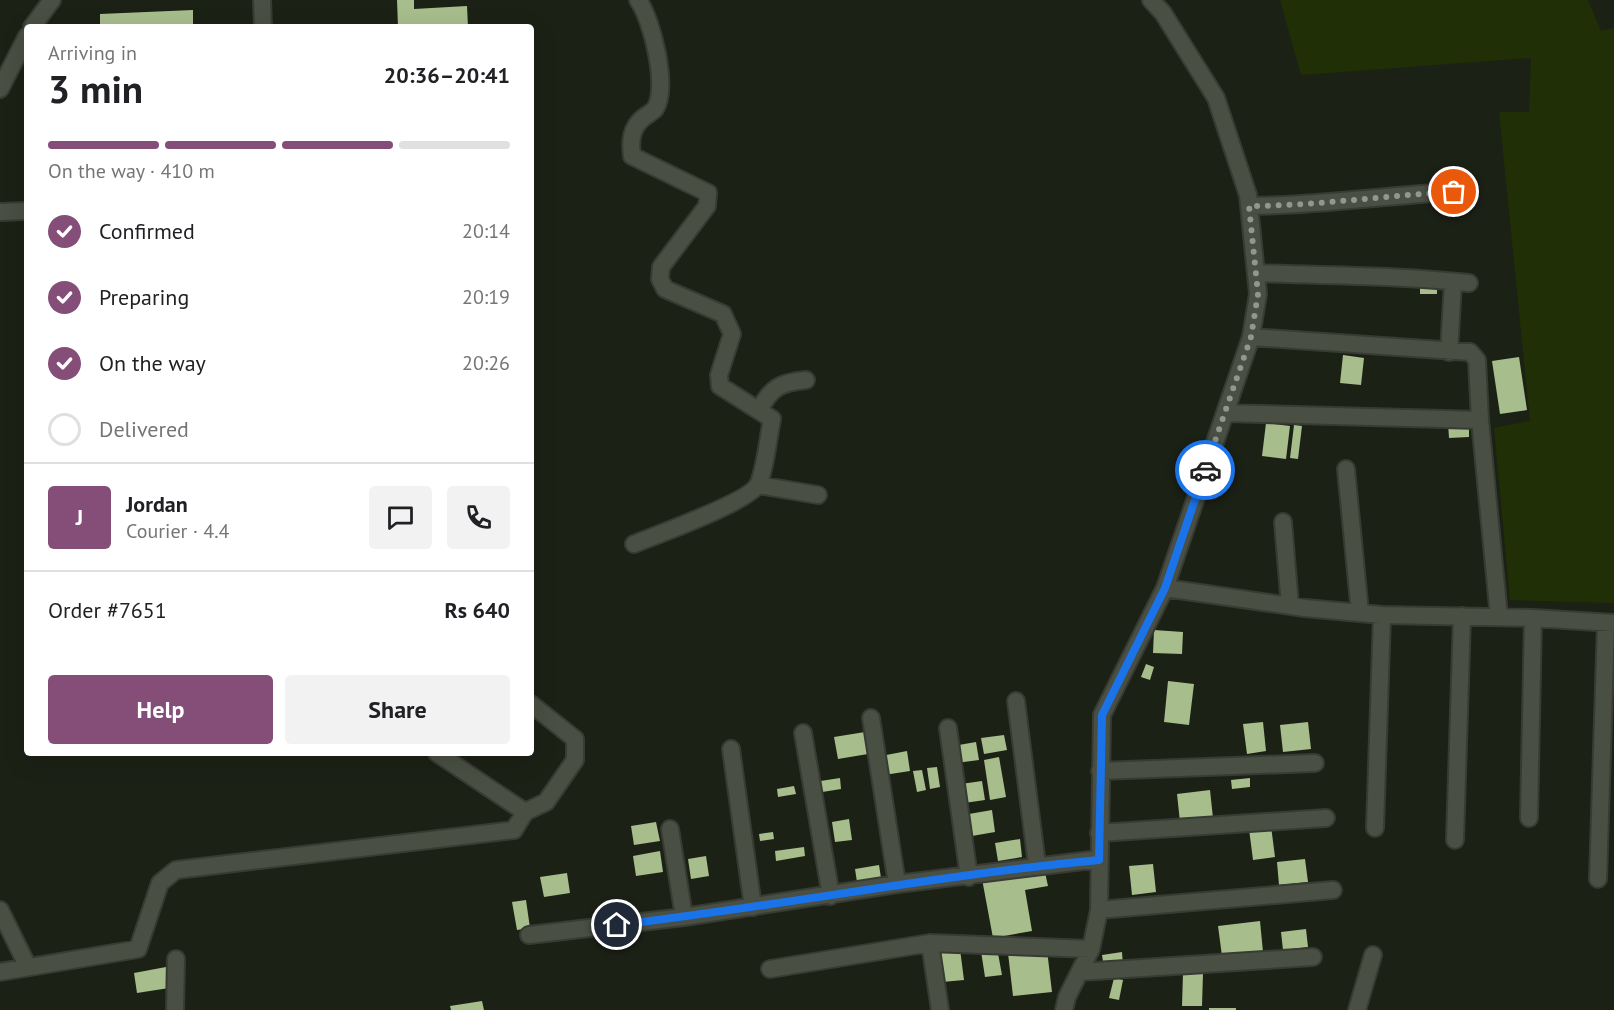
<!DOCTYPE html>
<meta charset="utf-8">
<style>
:root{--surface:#fff;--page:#f2f2f2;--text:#202124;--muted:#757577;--line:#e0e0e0;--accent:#844e78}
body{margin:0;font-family:"PT Sans",sans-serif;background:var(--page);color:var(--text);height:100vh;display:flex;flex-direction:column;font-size:22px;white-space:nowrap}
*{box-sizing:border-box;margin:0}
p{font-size:20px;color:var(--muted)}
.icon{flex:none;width:33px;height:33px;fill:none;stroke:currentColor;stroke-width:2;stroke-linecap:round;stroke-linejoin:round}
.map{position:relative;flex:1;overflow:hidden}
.panel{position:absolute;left:24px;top:24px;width:510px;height:732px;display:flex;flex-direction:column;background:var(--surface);border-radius:6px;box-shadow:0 6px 24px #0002}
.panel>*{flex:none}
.pin{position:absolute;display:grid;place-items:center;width:51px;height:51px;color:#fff;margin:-26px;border:3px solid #fff;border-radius:50%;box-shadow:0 2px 6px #0007}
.courier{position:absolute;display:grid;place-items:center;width:60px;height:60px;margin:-30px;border:4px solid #1a73e8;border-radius:50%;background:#fff;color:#222;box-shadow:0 2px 8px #0007}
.overview em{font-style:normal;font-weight:700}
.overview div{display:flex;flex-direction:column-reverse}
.overview{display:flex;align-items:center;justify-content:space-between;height:102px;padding:0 24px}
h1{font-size:39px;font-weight:700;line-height:45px}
.bar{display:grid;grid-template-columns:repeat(4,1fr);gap:9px 6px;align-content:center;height:72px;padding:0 24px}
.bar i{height:8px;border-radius:4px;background:var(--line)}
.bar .active{background:var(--accent)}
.bar p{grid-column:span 4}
.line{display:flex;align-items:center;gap:15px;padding:0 24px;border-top:2px solid var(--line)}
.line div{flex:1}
.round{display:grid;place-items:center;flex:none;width:63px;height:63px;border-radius:6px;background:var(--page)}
ol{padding:0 24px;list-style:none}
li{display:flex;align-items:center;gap:18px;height:66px}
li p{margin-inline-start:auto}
li .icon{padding:6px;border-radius:50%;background:var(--accent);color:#fff;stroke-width:4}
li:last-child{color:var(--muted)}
li i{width:33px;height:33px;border:3px solid var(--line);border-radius:50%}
.primary-button{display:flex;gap:12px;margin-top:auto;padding:12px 24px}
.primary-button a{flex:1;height:69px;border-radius:6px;background:var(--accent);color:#fff;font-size:24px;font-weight:700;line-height:69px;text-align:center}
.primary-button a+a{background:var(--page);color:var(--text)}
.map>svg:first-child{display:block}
</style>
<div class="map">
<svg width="1614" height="1010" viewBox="0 0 1614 1010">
<rect width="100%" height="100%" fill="#1c2116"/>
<path fill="#202f06" d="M1280,0h308l13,31 13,-3v575l-104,-3 -16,-172 36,-7 -31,-309h30l2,-54 -230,17z"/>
<path fill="#a7bd8c" d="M397,0h17v9l53,-3 1,21h-70z
M193,10v17h-93v-13z
M1420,285h17v9h-17z
M1343,355l21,3 -3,27 -21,-2z
M1519,357l8,53 -27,4 -8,-53z
M1469,422v15l-20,1 -1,-15z
M1266,423l24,3 -4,33 -24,-3z
M1294,425l8,1 -4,33 -8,-1z
M1154,630l29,2 -1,22 -29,-1z
M1146,664l8,3 -4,13 -9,-3z
M1168,681l26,3 -5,41 -25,-3z
M1263,722l3,29 -19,3 -4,-30z
M1308,722l3,27 -28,3 -3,-27z
M865,732l3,22 -30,5 -4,-22z
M1004,735l3,15 -23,4 -3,-16z
M976,742l3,18 -23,3 -3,-17z
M907,751l3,20 -26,4 -3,-19z
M999,757l7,40 -16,3 -6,-40z
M937,767l3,20 -10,2 -3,-21z
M922,770l4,20 -9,2 -4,-21z
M840,778l1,11 -25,4 -2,-11z
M1250,778v9l-18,2 -1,-9z
M982,781l3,19 -21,3 -3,-19z
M794,786l2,8 -18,3 -1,-8z
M1210,790l3,28 -33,4 -3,-28z
M992,810l3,22 -29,5 -3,-22z
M849,819l3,21 -17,2 -3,-20z
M656,822l4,19 -26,4 -3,-19z
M1271,826l4,31 -22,3 -4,-31z
M773,832l1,7 -14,2 -1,-7z
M1020,839l2,18 -24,4 -3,-18z
M804,847l1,9 -29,5 -1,-10z
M660,851l3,21 -27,4 -3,-20z
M706,856l3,20 -18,3 -3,-20z
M1305,859l3,23 -29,3 -2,-23z
M1153,864l3,28 -24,3 -3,-29z
M879,865l2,13 -24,4 -2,-13z
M1044,868l4,18 -23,4 7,41 -39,7 -11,-59z
M567,873l3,20 -26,4 -4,-20z
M526,900l4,28 -13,2 -5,-28z
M1260,921l3,31 -41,4 -4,-30z
M1306,929l2,18 -25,3 -2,-18z
M997,948l5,27 -17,2 -4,-26z
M960,949l4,31 -22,2 -4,-30z
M1047,950l5,42 -39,4 -5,-43z
M1122,952l1,14 -19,2 -2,-13z
M166,967l3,21 -32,5 -3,-20z
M1183,973h20l-1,33h-20z
M1114,978l9,2 -4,20 -10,-2z
M482,1001l2,9h-33l-1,-4z
M1209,1008h27v2h-27z"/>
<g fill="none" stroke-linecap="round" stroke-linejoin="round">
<defs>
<path id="minor" d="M262,0l1,27
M32,27l20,-27
M0,89l27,-53
M1249,206c69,0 136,-11 205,-14
M0,212l27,-1
M1256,273c71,3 142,2 213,10
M1251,337l219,15 7,8 3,60 19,197
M1449,352l4,-70
M759,411c11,-23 22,-29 47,-31
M1225,413l255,7
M1346,469l14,144
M758,485l60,10
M1283,522l7,84
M634,544c22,-9 118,-43 125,-61 7,-19 9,-44 13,-64l-52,-33 -1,-11 13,-41 -9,-20 -58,-25 -5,-10 1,-12 46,-61 1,-13 -76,-37c-2,-15 -1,-28 11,-38 4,-3 9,-6 12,-9 14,-21 -3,-90 -17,-109
M1165,588l140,20 77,7 151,3 81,5
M1016,701l21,164
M871,718l26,166
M948,728l21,149
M803,733l28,163
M731,749l22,158
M437,753l88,59
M1100,771l215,-8
M1529,818l4,-200
M1375,828l7,-213
M670,829l14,88
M1099,833l227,-15
M1455,840l7,-224
M1598,879l8,-256
M0,910l28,57
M1099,910l234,-20
M529,935l155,-18 213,-33 202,-25
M930,943l10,67
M770,969l160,-26 161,6
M0,972l138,-23 22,-66 16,-13 338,-40 11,-18 21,-10 29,-42v-21l-44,-35
M1080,972l233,-15
M175,1010l1,-51
M1064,1010l3,-13 24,-48 8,-39 3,-195 63,-127 86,-251 7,-43 -10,-99 -32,-97 -53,-85 -12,-13
M1357,1010l16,-55"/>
</defs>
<use href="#minor" stroke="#373b34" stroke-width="20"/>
<use href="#minor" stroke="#4a4f43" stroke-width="16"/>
</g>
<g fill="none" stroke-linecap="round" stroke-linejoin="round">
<path stroke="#92968e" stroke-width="6" stroke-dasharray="0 10.8" d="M1205,470l46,-133 7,-43 -9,-88c69,0 136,-11 205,-14"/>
<path stroke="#1a73e8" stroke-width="8" d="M617,925c162,-19 321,-50 482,-65l3,-145 63,-127 40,-118"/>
</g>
</svg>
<div class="pin" style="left:1454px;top:192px;background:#ea580c"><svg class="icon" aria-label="bag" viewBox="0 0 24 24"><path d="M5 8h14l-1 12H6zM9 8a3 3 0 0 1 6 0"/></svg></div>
<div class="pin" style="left:617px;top:925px;background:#1f2937"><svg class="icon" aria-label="home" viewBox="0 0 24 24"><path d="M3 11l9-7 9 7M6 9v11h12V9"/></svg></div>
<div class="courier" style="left:1205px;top:470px"><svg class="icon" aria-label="car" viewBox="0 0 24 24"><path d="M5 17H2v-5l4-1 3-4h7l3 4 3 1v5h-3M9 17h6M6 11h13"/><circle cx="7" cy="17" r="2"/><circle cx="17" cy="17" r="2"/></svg></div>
<section class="panel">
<div class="overview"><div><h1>3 min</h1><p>Arriving in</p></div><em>20:36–20:41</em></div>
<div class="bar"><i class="active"></i><i class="active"></i><i class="active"></i><i></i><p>On the way · 410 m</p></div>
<ol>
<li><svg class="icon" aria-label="check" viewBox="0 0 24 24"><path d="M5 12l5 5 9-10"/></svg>Confirmed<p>20:14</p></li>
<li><svg class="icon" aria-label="check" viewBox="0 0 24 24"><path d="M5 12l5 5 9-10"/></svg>Preparing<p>20:19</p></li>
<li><svg class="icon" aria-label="check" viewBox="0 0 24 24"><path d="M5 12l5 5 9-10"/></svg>On the way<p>20:26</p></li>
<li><i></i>Delivered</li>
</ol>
<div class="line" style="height:108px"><b class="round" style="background:var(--accent);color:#fff">J</b><div><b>Jordan</b><p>Courier · 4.4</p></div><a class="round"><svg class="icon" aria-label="chat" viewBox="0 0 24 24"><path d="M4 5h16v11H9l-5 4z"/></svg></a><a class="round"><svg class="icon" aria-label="phone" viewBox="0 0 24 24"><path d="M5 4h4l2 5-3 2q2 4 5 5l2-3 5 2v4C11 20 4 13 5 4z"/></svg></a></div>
<div class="line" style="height:78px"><div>Order #7651</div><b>Rs 640</b></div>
<div class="primary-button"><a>Help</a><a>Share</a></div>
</section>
</div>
